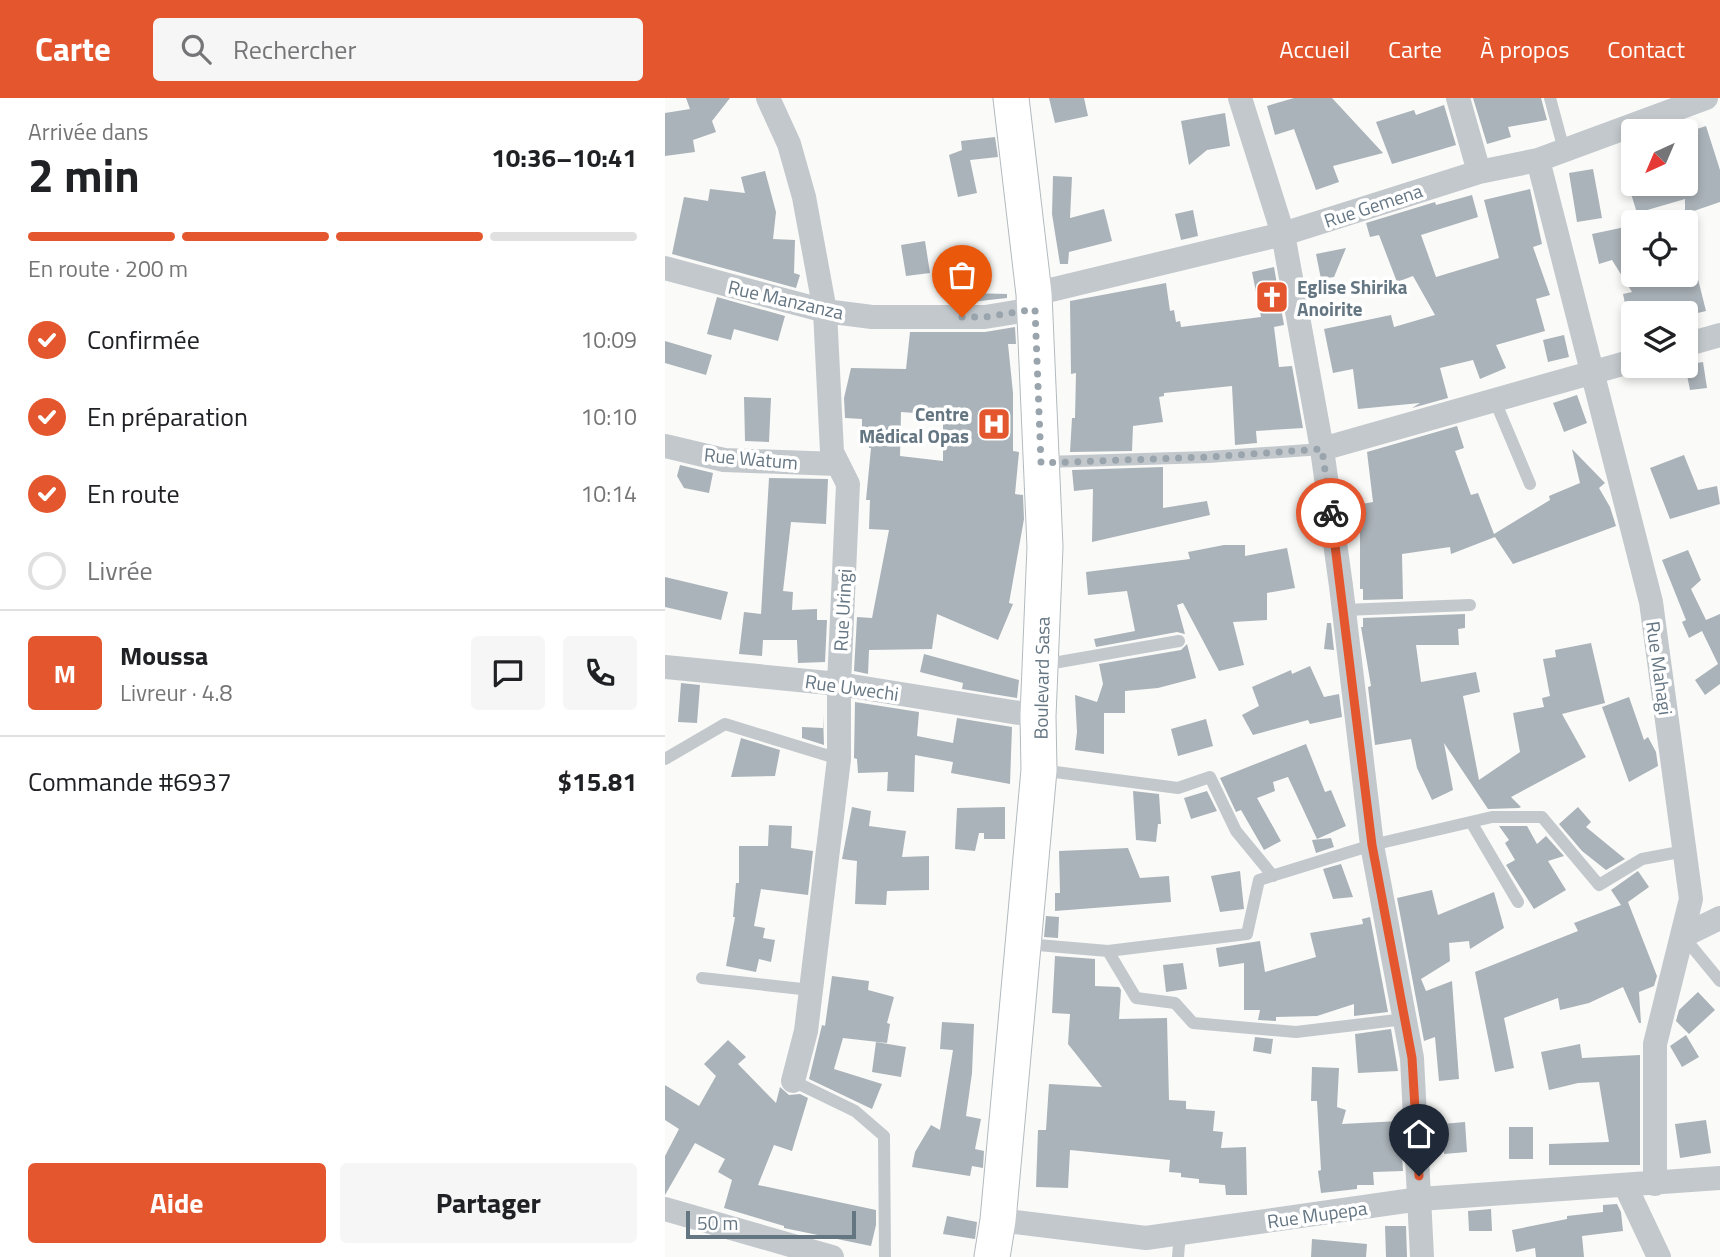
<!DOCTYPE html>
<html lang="fr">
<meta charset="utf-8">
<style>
:root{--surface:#fff;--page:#f6f6f6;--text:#202124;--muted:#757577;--line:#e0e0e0;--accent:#e4572e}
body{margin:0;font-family:"Titillium Web",sans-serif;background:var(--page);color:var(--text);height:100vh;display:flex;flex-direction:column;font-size:26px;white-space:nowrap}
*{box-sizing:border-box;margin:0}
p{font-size:23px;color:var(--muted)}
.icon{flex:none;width:38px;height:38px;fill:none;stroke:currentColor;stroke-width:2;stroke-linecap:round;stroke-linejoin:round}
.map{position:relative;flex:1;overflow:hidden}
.details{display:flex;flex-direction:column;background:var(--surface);width:665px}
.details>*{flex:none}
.needle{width:46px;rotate:224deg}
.fabs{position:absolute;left:956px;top:21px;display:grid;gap:14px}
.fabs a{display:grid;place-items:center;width:77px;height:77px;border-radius:7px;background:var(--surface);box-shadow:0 4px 10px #0003;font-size:35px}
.scale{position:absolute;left:21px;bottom:18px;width:170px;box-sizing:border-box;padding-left:7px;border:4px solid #657683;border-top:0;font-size:19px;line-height:24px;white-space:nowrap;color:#657683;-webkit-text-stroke:5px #fff;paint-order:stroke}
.pin{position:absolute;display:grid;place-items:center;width:60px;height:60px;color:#fff;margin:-72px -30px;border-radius:50% 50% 50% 0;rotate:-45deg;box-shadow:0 0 7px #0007}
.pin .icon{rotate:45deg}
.courier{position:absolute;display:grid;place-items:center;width:70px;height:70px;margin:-35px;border:5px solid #e4572e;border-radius:50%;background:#fff;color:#222;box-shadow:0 2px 9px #0007}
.headline em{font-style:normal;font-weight:700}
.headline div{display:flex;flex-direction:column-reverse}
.headline{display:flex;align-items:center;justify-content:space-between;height:119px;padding:0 28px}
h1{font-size:46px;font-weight:700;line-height:52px}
.bar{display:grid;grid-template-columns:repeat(4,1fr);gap:10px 7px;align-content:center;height:84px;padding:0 28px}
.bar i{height:9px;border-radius:5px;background:var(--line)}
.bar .selected{background:var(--accent)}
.bar p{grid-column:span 4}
.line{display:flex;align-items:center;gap:18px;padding:0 28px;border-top:2px solid var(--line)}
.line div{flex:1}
.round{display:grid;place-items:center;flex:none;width:74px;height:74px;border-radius:7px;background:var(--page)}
ol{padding:0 28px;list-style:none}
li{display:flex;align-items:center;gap:21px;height:77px}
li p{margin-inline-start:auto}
li .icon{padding:7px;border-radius:50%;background:var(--accent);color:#fff;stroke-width:4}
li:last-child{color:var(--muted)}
li i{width:38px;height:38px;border:4px solid var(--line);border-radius:50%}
.action{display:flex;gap:14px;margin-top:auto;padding:14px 28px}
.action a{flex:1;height:80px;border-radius:7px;background:var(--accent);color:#fff;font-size:28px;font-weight:700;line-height:80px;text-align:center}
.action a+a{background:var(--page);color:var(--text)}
header{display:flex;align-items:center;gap:42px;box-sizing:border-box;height:98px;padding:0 35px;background:var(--accent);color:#fff}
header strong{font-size:33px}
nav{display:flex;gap:38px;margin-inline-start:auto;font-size:24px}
.search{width:490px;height:63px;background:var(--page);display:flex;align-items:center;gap:18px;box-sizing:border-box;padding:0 24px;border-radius:7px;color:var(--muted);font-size:26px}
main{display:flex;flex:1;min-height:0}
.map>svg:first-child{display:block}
</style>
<header>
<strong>Carte</strong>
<div class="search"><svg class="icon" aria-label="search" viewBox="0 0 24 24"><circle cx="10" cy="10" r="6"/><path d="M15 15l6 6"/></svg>Rechercher</div>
<nav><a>Accueil</a><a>Carte</a><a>À propos</a><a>Contact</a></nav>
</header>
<main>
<section class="details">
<div class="headline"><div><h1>2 min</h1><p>Arrivée dans</p></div><em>10:36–10:41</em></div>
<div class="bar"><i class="selected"></i><i class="selected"></i><i class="selected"></i><i></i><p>En route · 200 m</p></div>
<ol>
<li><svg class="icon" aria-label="check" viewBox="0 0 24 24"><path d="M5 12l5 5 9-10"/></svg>Confirmée<p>10:09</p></li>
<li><svg class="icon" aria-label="check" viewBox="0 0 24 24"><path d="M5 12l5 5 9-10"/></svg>En préparation<p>10:10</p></li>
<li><svg class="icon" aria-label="check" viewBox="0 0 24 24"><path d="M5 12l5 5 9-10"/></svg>En route<p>10:14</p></li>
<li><i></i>Livrée</li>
</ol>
<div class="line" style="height:126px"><b class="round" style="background:var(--accent);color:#fff">M</b><div><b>Moussa</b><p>Livreur · 4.8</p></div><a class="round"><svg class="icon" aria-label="chat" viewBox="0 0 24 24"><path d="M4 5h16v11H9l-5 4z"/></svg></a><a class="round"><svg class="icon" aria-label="phone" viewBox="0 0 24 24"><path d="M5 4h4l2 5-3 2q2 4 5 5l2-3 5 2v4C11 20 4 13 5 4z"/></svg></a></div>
<div class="line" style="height:91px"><div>Commande #6937</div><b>$15.81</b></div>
<div class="action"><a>Aide</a><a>Partager</a></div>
</section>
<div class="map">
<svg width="1055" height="1159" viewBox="0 0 1055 1159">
<rect width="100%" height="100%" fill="#fafaf8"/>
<path fill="#aab3b9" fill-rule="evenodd" d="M21,0h44l-18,23 4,11 -23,8 2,12 -30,4v-43l25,-4z
M384,0h35l4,18 -33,7z
M629,0h38l51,55 -50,13 6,16 -23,8 -22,-61 -19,6 -8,-29z
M808,0h68l6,22 -39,7 3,10 -24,7z
M779,7l12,40 -64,19 -16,-42 38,-12 2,5z
M560,15l5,33 -23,4 -18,15 -8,-44z
M1041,28l14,44v32l-35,12v-15l-48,14 -9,-29h57v-51z
M330,39l3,20 -28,3 7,33 -19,4 -9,-42 13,-5 -1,-9z
M928,71l9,49 -25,4 -8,-49z
M100,73l11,41 -3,27 22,1 -1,33 6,2 -4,13 -124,-34 12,-57 24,4 2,-12 35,4 -4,-16z
M388,78l19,1 -2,41 34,-9 8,32 -43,11 -1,12h-8l-8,-50z
M865,91l12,55 -9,3 17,48 -14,4 9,32 -49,14 10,23 -26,11 -7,-19 -33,8 8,30 -36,10 8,-5 -62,6 -5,-40 -20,4 -9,-44 67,-14 3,12 41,-12 -22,-39 -16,6 -18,-47 -9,2 -4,-14 69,-21 1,3 36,-10 6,22 -57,18 15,42 63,-19 -15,-58z
M528,112l5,26 -17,4 -6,-26z
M960,129l8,35v13h64l9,36 -21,5v-3h-58l-4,-19 9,-2 -20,-32 -13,4 -7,-30z
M260,143l5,32 -24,3 -5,-31z
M681,150l-12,29 -13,2 -5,-25z
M609,169l10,58 -10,2 5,40 13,-1 11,62 -47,3 1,12 -22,2 -3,-59 -68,7v3l-5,1 4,25 -30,4 -1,25 -62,1 2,-34h3l1,-45 -5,1 -1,-73 96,-18 4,28 4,-1 2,12 4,-1 1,6 80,-10 -9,-45z
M306,195l36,1v4l-36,4z
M52,199l68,19 -7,25 -44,-12 -3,11 -24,-6z
M350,229l1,17h-8l5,49v58l6,1 -4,42 8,1 1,24 -15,84 4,1 -15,36 -61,-26 -5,35 -63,1 -1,24 -14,-3 3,-54 15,1 17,-88 -20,-1 1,-29h-4l5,-52h-2v-12h-7v-17l-17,-1 -1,-20 7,-30 55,1 4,-37h75zM236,314l42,3v46l-43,-5z
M899,237l5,22 -21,5 -5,-22z
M0,243l47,14 -6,20 -41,-12z
M1038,264l4,26 -17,2 -5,-25z
M912,297l10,28 -23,9 -11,-29z
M79,299l27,1 -2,44 -24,-1z
M792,328l7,22 -9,3 16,44 7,-2 16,41 56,-34 -1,-4 31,-13 -8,-34 33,34 -6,5 11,19 6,19 -103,38 -18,-27 -44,17 -1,-7 -48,7 1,45 -40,1v-11h-3v-61h-5l-4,-22 22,-4 -6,-50z
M1019,357l14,35 19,-4 3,18 -50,15 -20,-51z
M15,367l33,8 -4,20 -25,-5 -7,-12z
M498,369v41l44,-7 3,14 -118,27 1,-53 -19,2 -2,-21z
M104,380l59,1 -2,45 -35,-2 -8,69 10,1 -1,18 25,-1v11h10l-2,42 -27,1 -1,-23h-34l-1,16 -23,-2 5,-42 17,2z
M559,447h21v11l42,-8 8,40 -28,5v27l-34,2 11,43 -25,6 -36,-68 -6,2 8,29 -8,-2 -81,15 -2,-8 41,-8 -8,-40 -39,4 -2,-23 104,-13 -2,-7z
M1023,452l13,30 -10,9 15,31 14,-6v70l-15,11 -10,-15 23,-16 -16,-33 -13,7 -7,-16 4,-2 -24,-60z
M0,479l63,15 -7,28 -56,-13z
M800,516v14l-7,1 1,16h-43l5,37 55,-10 4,20 -17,4 16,84 41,-28 -7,-39 31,-6 -2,-9 8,-2 -7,-37 13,-2 -1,-7 36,-7 14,60 -43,11 24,43 -75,40 10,10 -2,1 -31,1 -44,-66 9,47 -21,10 -15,-32 -6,-29 -36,6 -7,-58 3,-1 -10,-59h2v-9z
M662,525h4l3,27 -10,-1z
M522,546l9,34 -38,10 -33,3v22h-21v41l-29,-4 2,-18 -2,-37 22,7 6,-18 -4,-20 82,-14z
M259,556l95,26 -2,18 -55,-9 1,-6 -43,-11z
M645,568l14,31 15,-3 3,23 -32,7 -2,-4 -55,15 -11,-20 17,-9 -7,-19 39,-17 1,4z
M16,585l19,2 -3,38 -19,-1z
M964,599l15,43 4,-3 8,15 2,14 -29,16 -27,-75z
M190,604l64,10 -2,24 36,7 4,-25 55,9 -2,57 -59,-11 2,-11 -38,-7 -1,37 -27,-1 1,-19 -30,1 -1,-14 -3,-1z
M158,617l1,30 -22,-7v-11l21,1z
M541,621l7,27 -35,10 -7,-27z
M76,640l39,12 -5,26 -44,1z
M641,646l19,48 6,-2 15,36 -29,13 -29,-62 -15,5 2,9 -18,7 24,43 -17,9 -23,-40 -5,2 -16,-34z
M468,693l26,3 2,30h-3l-2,18 -20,-2z
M542,693l10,20 -26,8 -7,-21z
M187,709l19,4 -2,15 37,5 -4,26 27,-1v34l-42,1 -1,14 -31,-1 2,-43 -15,-2z
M340,709v32h-21v-6h-5l-4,18 -20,-2 2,-41z
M913,709l13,15 -5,5 39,32 -19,11 -24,-19 -23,-27z
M104,727l23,1 -1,22 22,3 -5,44 -47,-6 -7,37 11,2 -2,10 12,2 -4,22 -12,-3 -3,13 -30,-6 9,-49h-2l3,-34h3v-37h29z
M834,728h28l10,18 9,-8 18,20 -16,5 18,29 -32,19 -28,-44 9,-5 -10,-17 4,-3z
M666,740l3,9 -18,6 -4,-13z
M463,750l12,30 29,-2 2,26 -116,9v-18h5l-1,-42z
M676,766l12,33 -20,2 -10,-30z
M575,773l4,38 -24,3 -9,-36z
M973,773l11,16 -21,15 29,74 -3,10 -15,6 2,31h-2l-16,-36 -34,16 -29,7 -2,-12 -54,20 10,50 -19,4 -20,-100 103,-41 -4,-8 47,-18 -10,-15z
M767,792l6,25 56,-23 10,36 -34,21 -1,-8 -20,2 1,18 -29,18 5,12 26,-10 7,98 -20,2 -4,-44 -11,4 -27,-143z
M381,818l13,1 -1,21 -14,-1z
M705,819l18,95 -34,4v-12l-37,12 -41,1v4l-18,-1 2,-10h-16v-47l-25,4 -3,-19 44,-7 5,31 51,-15 -6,-24 53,-9 -1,-5z
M390,858l40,3v27l24,1 2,3 -2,29 48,-1 2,82 17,1v8l29,2 -2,20 10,1 -2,16 25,-1 1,48h-21l-1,-10 -26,-2v-4l-18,-2v-4l-12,-1 1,-12 -100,-10 -2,38 -32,-1 2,-57h8l3,-46 53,3 -34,-43 2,-30 -18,-1z
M518,865l4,26 -21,3 -3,-27z
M167,878l37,5 -1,9 26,7 -7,26 3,1 -3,19 -44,-5 -9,31 48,15 -10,25 -63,-30 13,-54 3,1z
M1033,894l17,18 -26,24 -13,-13 3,-11z
M277,924l32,2 -2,49 -6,43 15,3 -6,30 9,2 -1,17 -11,-2 -2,10 -58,-9 3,-15 16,-27 9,5 13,-80 -13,-1z
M726,931l7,42 -40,2 -3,-39z
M1021,937l13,22 -17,10 -12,-21z
M590,939l18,2 -2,15 -18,-3z
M63,942l18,17 -8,7 38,39 4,-16 9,8 11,-1 8,4 -16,53 -18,-6 -16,40 118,25v15l-5,21 -87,-18v-2l-60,-18 8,-28 -14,-8 7,-13 -30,-16 -30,52v-39l14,-27 -14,-9v-35l34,21 17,-30 -12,-12z
M211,944l30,5 -5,30 -29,-5z
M915,946l2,14 58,-3v110h-91v-21l60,-2 -10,-60 -21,1 -29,7 -8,-38z
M647,969l27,1 -2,39 9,3 -4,14 58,-3 3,50 -30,1 1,13h-17v4l-36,4 -3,-22 3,-1 -4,-69h-6z
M1041,1022l5,33 -31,5 -5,-34z
M800,1024l2,30 -23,2 -2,-30z
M844,1029h24v32h-24z
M952,1106l4,8 2,19 -41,5 2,21h-48l-1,-9 -19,4 -4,-22 55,-11v-3l36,-4v-7z
M826,1111l1,22h-23l-1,-20z
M282,1118l30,6 -2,17 -32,-5z
M720,1128h21l1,31h-21z
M647,1141l55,5 -1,13h-55z"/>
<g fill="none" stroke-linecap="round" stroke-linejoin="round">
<defs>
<path id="secondary" d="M327,1159l6,-37 41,-450 -1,-54 7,-169 -11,-253 -23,-196"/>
</defs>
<use href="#secondary" stroke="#b3babf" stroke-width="37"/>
<path stroke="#c3c8cc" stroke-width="12" d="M885,0l14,52
M830,303l35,83
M380,364l163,-5 114,-8
M679,512l126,-5
M377,567l137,-24
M0,661l60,-35 114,35
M375,672l138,18 32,-11 26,54 37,45
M806,724l47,80
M1018,838l37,45
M361,846l82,7 28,47 39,5 18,20 103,9 109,-13
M443,853l139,-17 12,-54 113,-35 120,-28h50l57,68 43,-26 43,-8
M37,880l109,12
M128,983l62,30 29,25 1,121
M513,1159l2,-24"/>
<path stroke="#c3c8cc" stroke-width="24" d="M103,0l21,46 15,53 21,114 7,141 16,32 -9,200v75l-33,272 -13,50
M575,0l43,136 39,215 19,137 31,259 40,213 10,199
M793,0l21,74
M873,62l113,442 40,297 -36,145v140
M0,170l160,43 47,6h113l50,-8
M369,196l249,-60 196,-62 59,-12 168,-62
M1020,247l35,-10
M0,348l59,14 114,4
M657,351l311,-88
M0,569l174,17 199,32
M1018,838l37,-18
M960,1087l34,72
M0,1111l167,48
M333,1122l148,18 274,-39 300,-21"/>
<use href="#secondary" stroke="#fff" stroke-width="35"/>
</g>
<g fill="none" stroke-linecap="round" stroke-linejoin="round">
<path stroke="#99a4ac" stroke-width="7" stroke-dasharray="0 12.6" d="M297,219h23l50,-8 6,154 167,-6 114,-8 9,64"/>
<path stroke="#e4572e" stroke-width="9" d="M666,415l41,332 40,213 7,118"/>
</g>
<defs>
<symbol id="church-square" viewBox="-11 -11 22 22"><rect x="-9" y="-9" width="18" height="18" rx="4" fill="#e4572e" stroke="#fff"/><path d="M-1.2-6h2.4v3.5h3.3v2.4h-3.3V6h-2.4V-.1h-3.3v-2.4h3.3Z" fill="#fff"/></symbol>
<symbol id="hospital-square" viewBox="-11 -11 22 22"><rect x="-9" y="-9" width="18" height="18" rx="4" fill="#e4572e" stroke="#fff"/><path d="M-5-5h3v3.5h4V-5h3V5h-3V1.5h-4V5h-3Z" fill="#fff"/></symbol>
</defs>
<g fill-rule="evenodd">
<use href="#church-square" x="588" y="180" width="38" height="38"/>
<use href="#hospital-square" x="310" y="307" width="38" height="38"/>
</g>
<g text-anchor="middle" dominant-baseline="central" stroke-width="7" stroke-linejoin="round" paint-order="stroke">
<g font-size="19" fill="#657683" stroke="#fff">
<text transform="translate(708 107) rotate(-18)">Rue Gemena</text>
<text transform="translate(121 201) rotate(13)">Rue Manzanza</text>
<text transform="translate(86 360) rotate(5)">Rue Watum</text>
<text transform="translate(177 512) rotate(-87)">Rue Uringi</text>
<text transform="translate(995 570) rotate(82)">Rue Mahagi</text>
<text transform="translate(376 580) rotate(-89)">Boulevard Sasa</text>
<text transform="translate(187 589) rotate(8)">Rue Uwechi</text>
<text transform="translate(652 1116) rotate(-8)">Rue Mupepa</text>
</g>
<g font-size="19" font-weight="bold" fill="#657683" stroke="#fff" text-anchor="start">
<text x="632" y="188">Eglise Shirika<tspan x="632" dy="22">Anoirite</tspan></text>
<text x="304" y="315" text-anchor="end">Centre<tspan x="304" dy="22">Médical Opas</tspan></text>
</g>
</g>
</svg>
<div class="fabs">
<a><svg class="needle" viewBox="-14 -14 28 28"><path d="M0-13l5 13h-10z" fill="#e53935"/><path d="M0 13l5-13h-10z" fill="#757577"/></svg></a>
<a><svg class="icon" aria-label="locate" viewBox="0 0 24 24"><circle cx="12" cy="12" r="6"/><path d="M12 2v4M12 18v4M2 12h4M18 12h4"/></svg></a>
<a><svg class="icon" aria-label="layers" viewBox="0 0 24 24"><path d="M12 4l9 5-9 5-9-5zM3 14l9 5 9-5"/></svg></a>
</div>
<div class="scale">50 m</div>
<div class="pin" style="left:297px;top:219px;background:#ea580c"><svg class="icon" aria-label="bag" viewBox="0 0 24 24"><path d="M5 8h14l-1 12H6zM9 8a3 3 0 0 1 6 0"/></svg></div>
<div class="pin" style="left:754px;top:1078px;background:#1f2937"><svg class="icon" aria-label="home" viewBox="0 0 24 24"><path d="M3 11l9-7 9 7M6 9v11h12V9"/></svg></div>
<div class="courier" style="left:666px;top:415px"><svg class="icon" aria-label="bike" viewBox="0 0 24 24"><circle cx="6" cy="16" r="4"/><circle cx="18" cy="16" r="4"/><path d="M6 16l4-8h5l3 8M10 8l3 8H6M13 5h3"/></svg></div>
</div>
</main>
